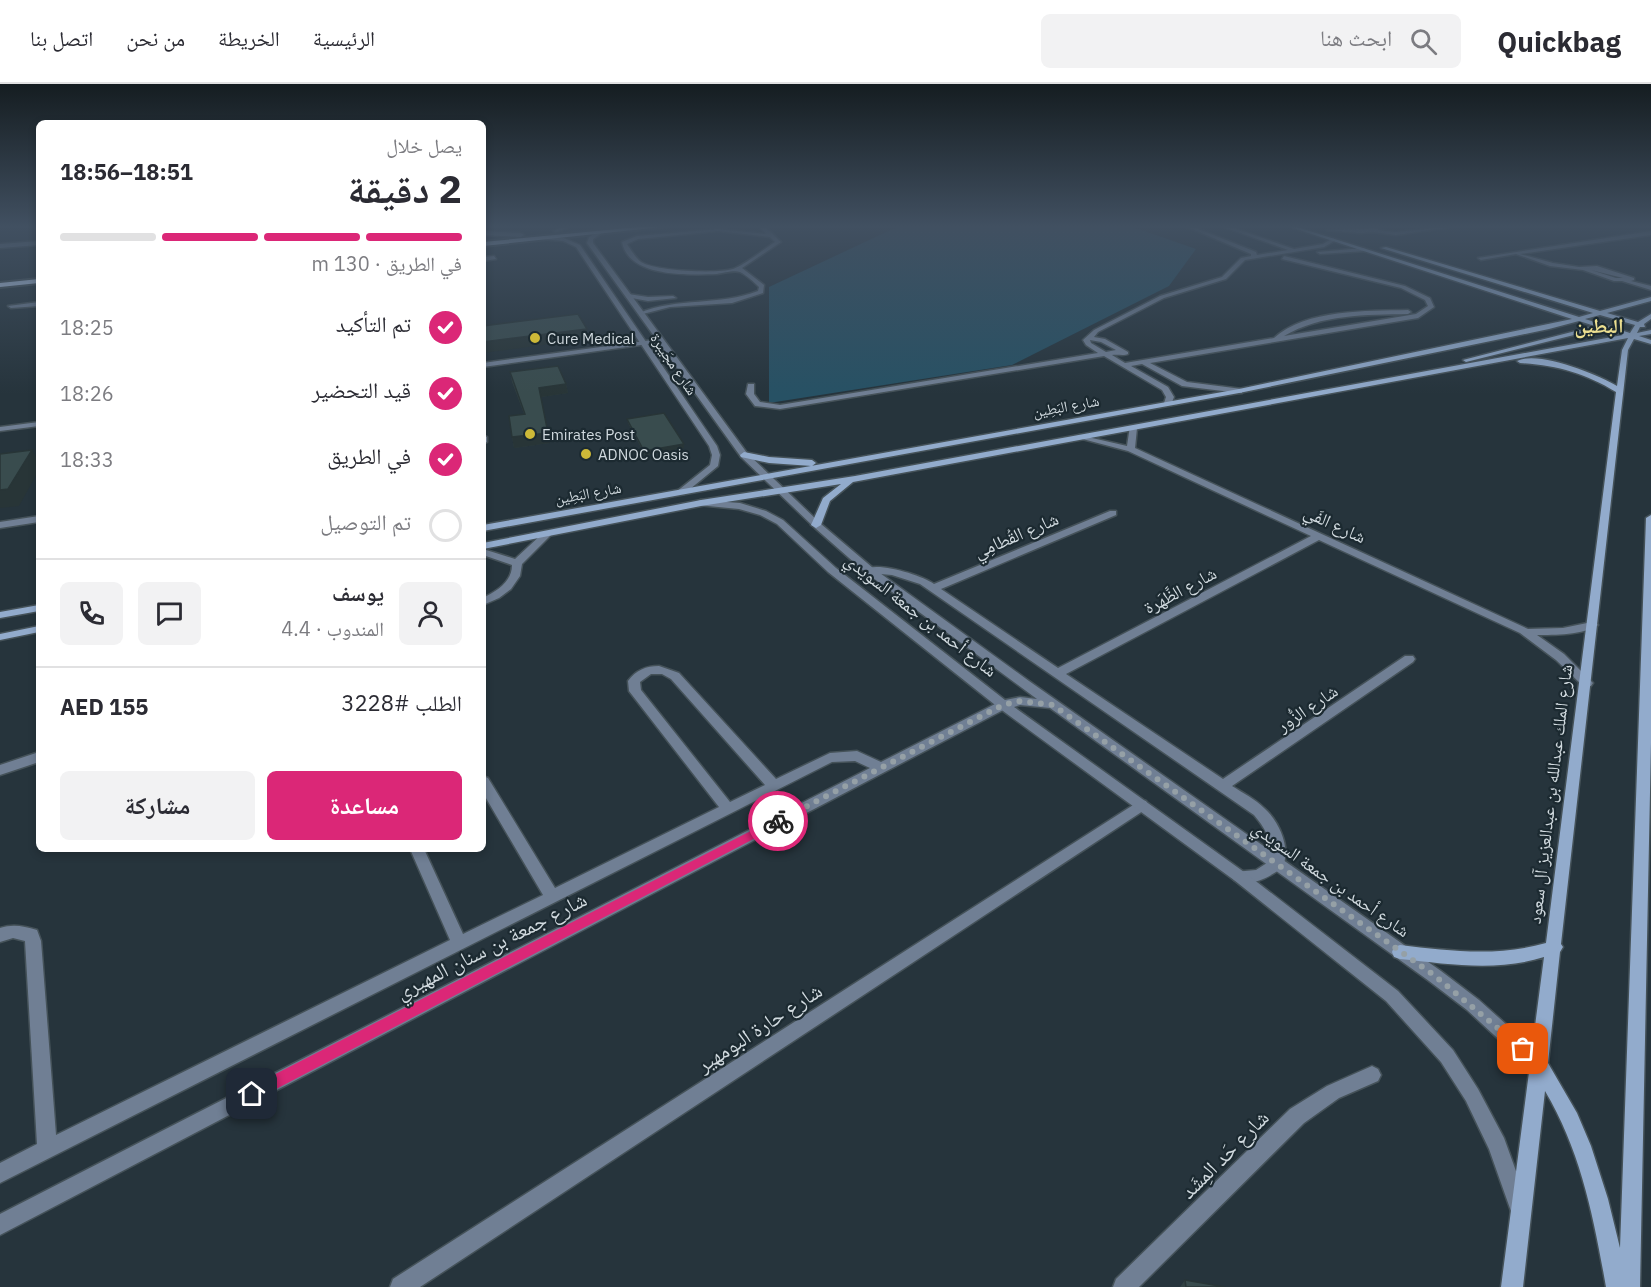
<!DOCTYPE html>
<html lang="ar">
<meta charset="utf-8">
<style>
:root{--surface:#fff;--page:#f2f2f3;--text:#2b2b33;--muted:#7c7c81;--line:#e1e1e2;--accent:#db2777}
body{margin:0;font-family:"IBM Plex Sans","Noto Naskh Arabic",sans-serif;background:var(--page);color:var(--text);direction:rtl;height:100vh;display:flex;flex-direction:column;font-size:22px;white-space:nowrap}
*{box-sizing:border-box;margin:0}
p{font-size:20px;color:var(--muted)}
.icon{flex:none;width:33px;height:33px;fill:none;stroke:currentColor;stroke-width:2;stroke-linecap:round;stroke-linejoin:round}
.map{position:relative;flex:1;overflow:hidden;direction:ltr}
.panel{position:absolute;left:36px;top:36px;width:450px;height:732px;display:flex;flex-direction:column;background:var(--surface);border-radius:9px;box-shadow:0 3px 9px #0003;direction:rtl}
.panel>*{flex:none}
.pin{position:absolute;display:grid;place-items:center;width:51px;height:51px;color:#fff;margin:-26px;border-radius:12px;box-shadow:0 3px 9px #0006}
.courier{position:absolute;display:grid;place-items:center;width:60px;height:60px;margin:-30px;border:4px solid #db2777;border-radius:50%;background:#fff;color:#222;box-shadow:0 2px 8px #0007}
.head em{font-style:normal;font-weight:800}
.head div{display:flex;flex-direction:column-reverse}
.head{display:flex;align-items:center;justify-content:space-between;height:102px;padding:0 24px}
h1{font-size:39px;font-weight:800;line-height:45px}
.bar{display:grid;grid-template-columns:repeat(4,1fr);gap:9px 6px;align-content:center;height:72px;padding:0 24px}
.bar i{height:8px;border-radius:4px;background:var(--line)}
.bar .current{background:var(--accent)}
.bar p{grid-column:span 4}
.line{display:flex;align-items:center;gap:15px;padding:0 24px;border-top:2px solid var(--line)}
.line div{flex:1}
.round{display:grid;place-items:center;flex:none;width:63px;height:63px;border-radius:9px;background:var(--page)}
ol{padding:0 24px;list-style:none}
li{display:flex;align-items:center;gap:18px;height:66px}
li p{margin-inline-start:auto}
li .icon{padding:6px;border-radius:50%;background:var(--accent);color:#fff;stroke-width:4}
li:last-child{color:var(--muted)}
li i{width:33px;height:33px;border:3px solid var(--line);border-radius:50%}
.primary-button{display:flex;gap:12px;margin-top:auto;padding:12px 24px}
.primary-button a{flex:1;height:69px;border-radius:9px;background:var(--accent);color:#fff;font-size:24px;font-weight:800;line-height:69px;text-align:center}
.primary-button a+a{background:var(--page);color:var(--text)}
header{display:flex;align-items:center;gap:36px;box-sizing:border-box;height:84px;padding:0 30px;background:var(--surface);border-bottom:2px solid var(--line)}
header strong{font-size:28px}
nav{display:flex;gap:33px;margin-inline-start:auto;font-size:21px}
.search{width:420px;height:54px;background:var(--page);display:flex;align-items:center;gap:15px;box-sizing:border-box;padding:0 21px;border-radius:9px;color:var(--muted);font-size:22px}
.map>svg:first-child{display:block}
</style>
<header>
<strong>Quickbag</strong>
<div class="search"><svg class="icon" aria-label="search" viewBox="0 0 24 24"><circle cx="10" cy="10" r="6"/><path d="M15 15l6 6"/></svg>ابحث هنا</div>
<nav><a>الرئيسية</a><a>الخريطة</a><a>من نحن</a><a>اتصل بنا</a></nav>
</header>
<div class="map">
<svg width="1651" height="1203" viewBox="0 0 1651 1203">
<rect width="100%" height="100%" fill="#26343c"/>
<path fill="#275164" d="M899,142h231l66,23 -27,37 -157,79 -243,38v-116z"/>
<g fill="none" stroke-linecap="round" stroke-linejoin="round">
<defs>
<path id="minor" d="M31,142h8v2l-8,-1z
M564,142h7l-14,6 -4,-1z
M587,142h16v1l-2,1z
M759,142c9,0 16,11 22,16l-39,26 22,17 -1,8 -31,10 -62,4 -31,8v-2c39,-16 81,-7 119,-22l1,-4c-5,-5 -13,-12 -19,-15 -6,-2 -17,1 -23,2 -28,1 -88,4 -95,-32l15,-6 81,-7 48,5zM718,147l52,6 5,5c-11,7 -32,24 -42,27 -16,5 -78,2 -92,-7 -6,-5 -10,-12 -14,-18l11,-5z
M1185,142h6l65,26 1,3 31,-5 -67,-24h7l66,23 29,-5 10,-6 3,2 -12,7 -79,13 -19,19 -62,19 -66,34 -4,5 11,2 23,13v2c-4,2 -11,0 -16,1l13,8 149,-25c32,-29 93,-27 134,-28l3,2 -3,2c-42,1 -87,0 -124,22l132,-22 12,-8 -3,-6 -24,-12 -119,-29 2,-3 121,30 25,12 4,9 -16,11 -268,45 37,19 55,7v4h-3l-57,-7 -40,-22 -11,2 37,21 6,10 -3,8h-3l-4,-2 2,-6 -4,-7 -58,-34 -324,53 -25,-3 -9,-12 2,-10h6v10l6,8 20,3 318,-52 -12,-8 -3,-5 11,-10 66,-34 62,-19 19,-19 10,-2v-2zM1090,256l11,2 15,8 -10,2 -15,-9z
M1366,142l18,5 12,1 62,-6 -62,9 -23,-3 -13,1 -33,-3 42,-1z
M483,147l38,2 3,2 -3,2 -38,-2z
M1651,147v4l-131,19 33,9 26,4 18,-1 37,12v2l-3,1 20,5v4l-29,-9h-8l-31,-11 -33,-4 -34,-12 -35,6 -3,-2zM1591,186l32,8h-7z
M39,157v4l-39,3v-4z
M1364,164l2,3 -46,3 -3,-2z
M494,172l2,3 -13,2v-4z
M628,210l20,3 25,-1 3,2 -28,3 -22,-4z
M39,218v4l-28,2 -3,-2z
M660,255l3,2 -1,1 -179,25v-4z
M39,338v4l-39,5v-4z
M1130,342l7,2 -2,20 393,181 35,-1 29,-6 4,1 2,2c-14,10 -44,10 -61,10l27,19 29,29 -2,3h-8l-27,-26 -36,-27 -201,-93 -253,134 157,105 182,-123h8l2,3 -2,3 -181,124c11,7 23,13 32,22 15,13 28,41 18,60 -15,10 -29,19 -48,12l-2,-4 2,-4 22,-2 14,-9c3,-19 -4,-32 -16,-46l-334,-231 -28,-9 -23,-2 -5,-3c12,-9 57,5 70,14l176,-73h6v4l-175,74 117,79 253,-132 -183,-85 -53,-14 4,-2 48,11z
M483,351l4,2v5l-4,2z
M39,432v6l-39,6v-6z
M546,448l5,3 -29,29 -2,12 -9,13 -12,9 -16,7v-7c14,-7 29,-16 29,-33l-29,-10v-6l32,10 28,-26z
M659,582l20,7 97,106 54,-26 27,-2 24,11 118,-60h8l2,3 -2,3 -1007,527v-21l870,-446 -15,-7 -23,1 -832,421v-20l37,-19 -12,-203 -12,-3 -13,4v-14c13,-4 23,-2 37,2l4,11 15,194 394,-195 -40,-91h14l39,85 80,-39 -60,-102v-17l5,2 67,110 164,-81 -90,-116 -1,-10c8,-11 18,-15 31,-15zM651,590h11l9,5 94,106 -35,17 -89,-112 -1,-8z
M39,668v10l-39,13v-10z
M1141,716l5,1 2,4 -2,4 -726,478h-30l3,-8z
M1372,982l6,3 3,6 -3,6 -39,17 -35,25 -165,164h-26l3,-8 174,-170 37,-23z"/>
<path id="tertiary" d="M597,148l5,1 -9,6v4l154,210 74,71 52,44 156,113 412,290 38,29 67,60 3,6 -3,6 -6,3 -6,-3 -67,-62 -38,-29 -379,-273 -30,-3 -6,2 230,165 154,119 55,59 25,39 26,49 25,69 -3,7 -7,3 -7,-3 -23,-65 -23,-48 -25,-39 -55,-61 -152,-121 -235,-172 -171,-136 -51,-48 -17,-9 -21,-6 -41,-4v-4l3,-1 39,3 26,8 17,9 53,48 169,132 15,-3 17,2 -172,-127 -50,-44 -74,-71 -154,-214 2,-6z
M542,152l22,2 16,7 137,201 3,9 -2,11 -34,28h-6l-2,-2 34,-27 2,-10 -3,-9 -133,-199 -13,-6 -23,-2z"/>
<path id="secondary" d="M1287,142h7l285,91 14,-4 -212,-65 5,-1 214,64 51,-14v4l-44,12 31,9 13,-8v5l-7,5 1,3h-5l-3,6 14,-3v4l-12,2 12,4v4l-17,-5 -6,11 -67,594 2,3 -3,5 -12,111 29,50 14,33 17,53 12,49 26,-730 5,-3v228l-11,544h-34c-12,-68 -25,-136 -61,-196l-22,196h-22l43,-330c-47,15 -96,7 -144,2l-6,-2 -2,-5 2,-5 6,-2c49,6 98,12 146,-2l70,-551c-31,-19 -60,-27 -96,-29l-3,-2c21,-11 80,13 100,25l5,-36 6,-12 -775,144 -23,19 -9,24 -5,3 -5,-3 12,-27 18,-14 -140,22 -218,43v-6l218,-43 154,-24 768,-141 -21,-7 -136,34 -3,-2 132,-34 -16,-5 -30,8 -310,64 -756,138v-6l756,-136 333,-70zM1600,231l35,10 -5,8 -45,-14z
M744,368l25,5 43,3 4,3 -4,3 -43,-3 -28,-6 -1,-2z
M39,521v6l-39,7v-6z
M39,542v6l-39,8v-6z"/>
<path id="trunk" d="M648,142h23l-188,20v-4z
M39,195v4l-39,4v-4z"/>
</defs>
<use href="#minor" stroke="#455259" stroke-width="3"/>
<use href="#tertiary" stroke="#455259" stroke-width="3"/>
<use href="#secondary" stroke="#455259" stroke-width="3"/>
<use href="#trunk" stroke="#455259" stroke-width="4"/>
<use href="#minor" fill="#707f94" fill-rule="evenodd"/>
<use href="#tertiary" fill="#707f94" fill-rule="evenodd"/>
<use href="#secondary" fill="#92abcc" fill-rule="evenodd"/>
<use href="#trunk" fill="#c4dafa" fill-rule="evenodd"/>
</g>
<path fill="#314143" d="M510,288l56,12 2,9 -27,4 9,46 -36,5 -2,-11 12,-23 -12,-32z
M627,335l57,25v4l-39,7 -17,-32z
M1185,1196l40,7h-45z"/>
<path fill="#283537" d="M587,245l1,10 -105,14v-11z
M566,300l2,9 -27,4 -2,-9z
M548,349l2,10 -36,5 -2,-11z
M684,360v4l-39,7 -1,-4z
M32,366l7,12v8l-20,36 -19,2v-18z"/>
<path fill="#394c4e" stroke="#283537" stroke-width="1.5" d="M578,230l9,15 -104,13v-16z
M558,282l8,18 -27,4 9,45 -36,4 -3,-21 16,-2 -15,-42z
M664,329l20,31 -40,7 -17,-32z
M32,366l-24,39 -8,1v-36z
M1185,1196l40,7h-39z"/>
<linearGradient id="sky" x2="0" y2="1"><stop stop-color="#151d21"/><stop offset="0.46" stop-color="#415061"/><stop offset="1" stop-color="#415061" stop-opacity="0"/></linearGradient>
<rect width="1651" height="310" fill="url(#sky)"/>
<path fill="#db2777" d="M778,733l6,4 -2,3 -525,275 -5,3 -6,-3 -2,-5 2,-5z"/>
<g fill="none" stroke-linecap="round" stroke-linejoin="round">
<path stroke="#95a0a6" stroke-width="6" stroke-dasharray="0 10.8" d="M778,737l225,-116 17,-4 33,4 382,271 88,73"/>
</g>
<g fill="#cdb938" stroke="#1c2a31" stroke-width="2">
<circle cx="535" cy="254" r="6"/>
<circle cx="530" cy="350" r="6"/>
<circle cx="586" cy="370" r="6"/>
</g>
<g text-anchor="middle" dominant-baseline="central" stroke-width="4.5" stroke-linejoin="round" paint-order="stroke">
<g font-size="15" fill="#d1dadf" stroke="#1c2a31" text-anchor="start">
<text x="547" y="254">Cure Medical</text>
<text x="542" y="350">Emirates Post</text>
<text x="598" y="370">ADNOC Oasis</text>
</g>
<g font-size="15" fill="#d1dadf" stroke="#1c2a31">
<text transform="translate(674 280) rotate(56)">شارع مجَيبرة</text>
<text transform="translate(1066 322) rotate(-10)">شارع البَطِين</text>
<text transform="translate(588 409) rotate(-10)">شارع البَطِين</text>
</g>
<g font-size="18" fill="#d1dadf" stroke="#1c2a31">
<text transform="translate(1335 440) rotate(25)">شارع الفَي</text>
<text transform="translate(1016 451) rotate(-23)">شارع القُطامِي</text>
<text transform="translate(1180 506) rotate(-28)">شارع الظَّهَرة</text>
<text transform="translate(921 531) rotate(38)">شارع أحمد بن جمعة السويدي</text>
<text transform="translate(1307 624) rotate(-34)">شارع الزُّور</text>
<text transform="translate(1550 710) rotate(-83)">شارع الملك عبدالله بن عبدالعزيز آل سعود</text>
<text transform="translate(1331 795) rotate(35)">شارع أحمد بن جمعة السويدي</text>
</g>
<g font-size="20" font-weight="bold" fill="#ecdf90" stroke="#1c2a31">
<text x="1599" y="241">البطين</text>
</g>
<g font-size="21" fill="#d1dadf" stroke="#1c2a31">
<text transform="translate(491 861) rotate(-27)">شارع جمعة بن سنان المهيري</text>
<text transform="translate(759 943) rotate(-33)">شارع حارة البومهير</text>
<text transform="translate(1224 1070) rotate(-45)">شارع حَد المِشَد</text>
</g>
</g>
</svg>
<div class="pin" style="left:1523px;top:965px;background:#ea580c"><svg class="icon" aria-label="bag" viewBox="0 0 24 24"><path d="M5 8h14l-1 12H6zM9 8a3 3 0 0 1 6 0"/></svg></div>
<div class="pin" style="left:252px;top:1010px;background:#1f2937"><svg class="icon" aria-label="home" viewBox="0 0 24 24"><path d="M3 11l9-7 9 7M6 9v11h12V9"/></svg></div>
<div class="courier" style="left:778px;top:737px"><svg class="icon" aria-label="bike" viewBox="0 0 24 24"><circle cx="6" cy="16" r="4"/><circle cx="18" cy="16" r="4"/><path d="M6 16l4-8h5l3 8M10 8l3 8H6M13 5h3"/></svg></div>
<section class="panel">
<div class="head"><div><h1>2 دقيقة</h1><p>يصل خلال</p></div><em>18:51–18:56</em></div>
<div class="bar"><i class="current"></i><i class="current"></i><i class="current"></i><i></i><p>في الطريق · 130 m</p></div>
<ol>
<li><svg class="icon" aria-label="check" viewBox="0 0 24 24"><path d="M5 12l5 5 9-10"/></svg>تم التأكيد<p>18:25</p></li>
<li><svg class="icon" aria-label="check" viewBox="0 0 24 24"><path d="M5 12l5 5 9-10"/></svg>قيد التحضير<p>18:26</p></li>
<li><svg class="icon" aria-label="check" viewBox="0 0 24 24"><path d="M5 12l5 5 9-10"/></svg>في الطريق<p>18:33</p></li>
<li><i></i>تم التوصيل</li>
</ol>
<div class="line" style="height:108px"><a class="round"><svg class="icon" aria-label="person" viewBox="0 0 24 24"><circle cx="12" cy="8" r="4"/><path d="M4 21q1-7 8-7t8 7"/></svg></a><div><b>يوسف</b><p>المندوب · 4.4</p></div><a class="round"><svg class="icon" aria-label="chat" viewBox="0 0 24 24"><path d="M4 5h16v11H9l-5 4z"/></svg></a><a class="round"><svg class="icon" aria-label="phone" viewBox="0 0 24 24"><path d="M5 4h4l2 5-3 2q2 4 5 5l2-3 5 2v4C11 20 4 13 5 4z"/></svg></a></div>
<div class="line" style="height:78px"><div>الطلب #3228</div><b>AED 155</b></div>
<div class="primary-button"><a>مساعدة</a><a>مشاركة</a></div>
</section>
</div>
